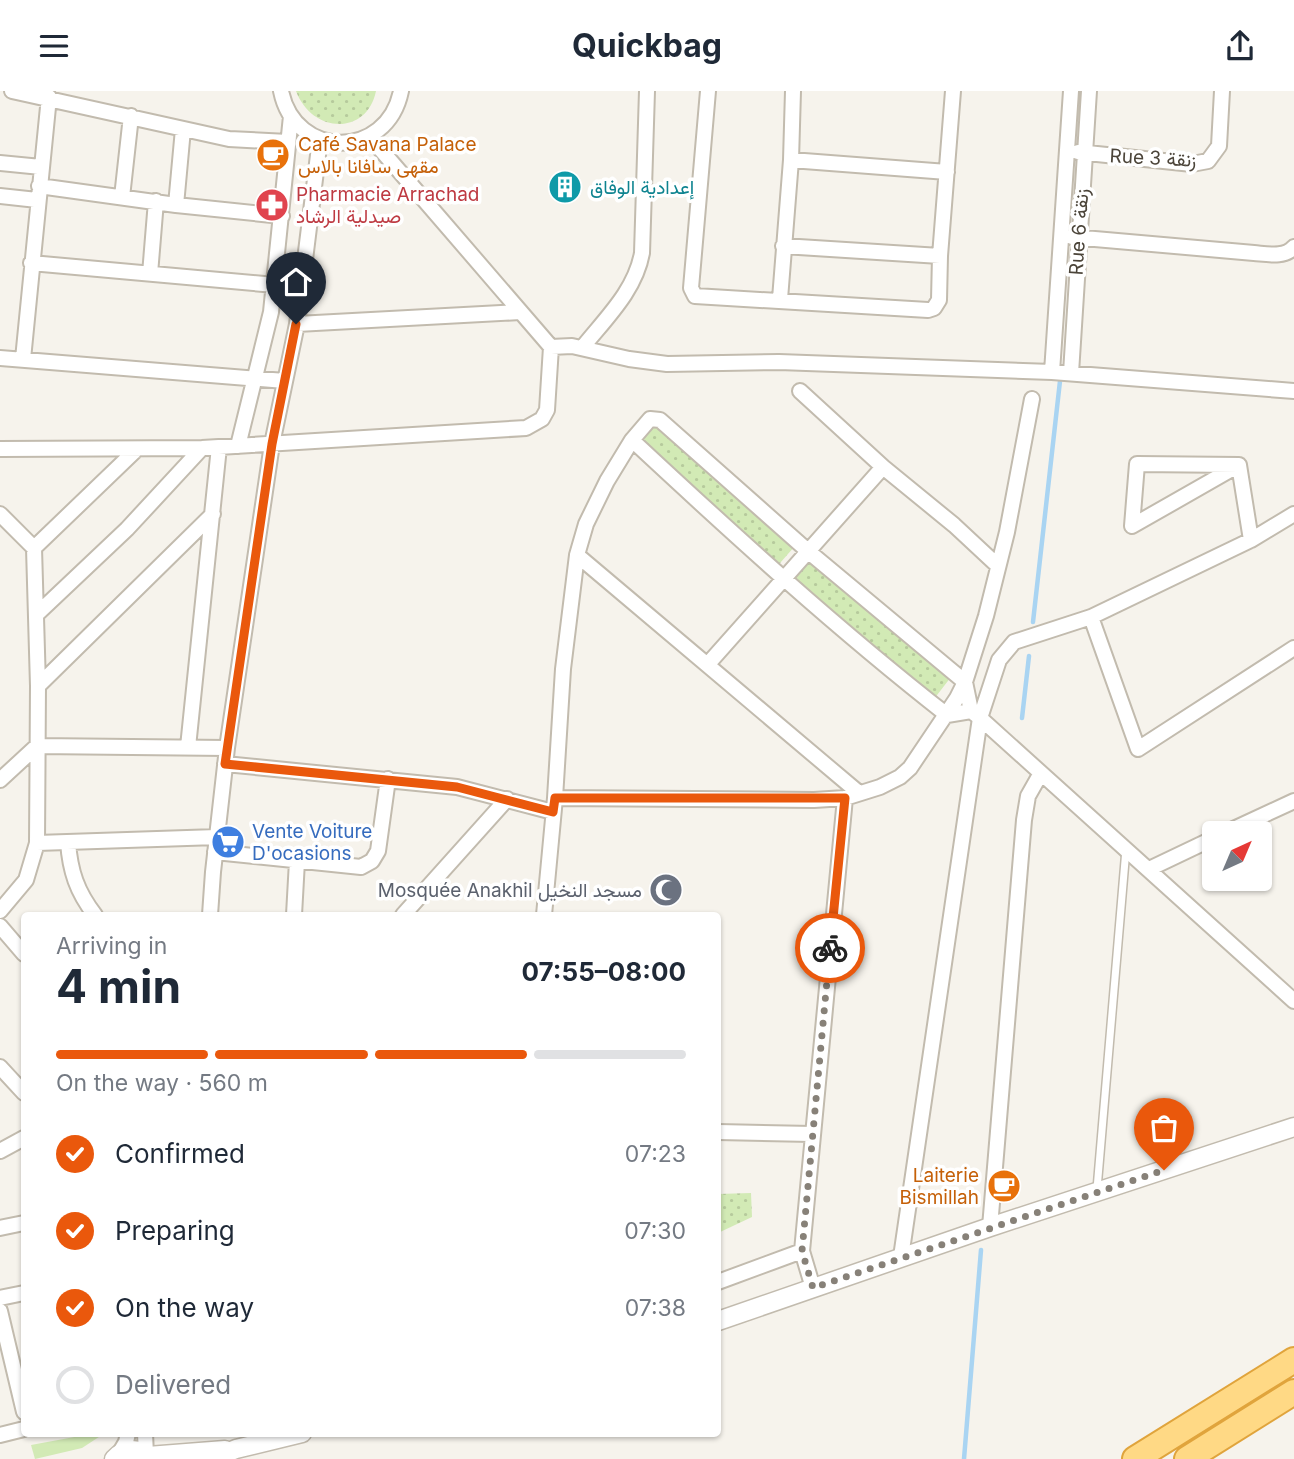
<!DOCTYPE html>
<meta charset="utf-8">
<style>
:root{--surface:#fff;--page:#f6f6f7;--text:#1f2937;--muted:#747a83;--line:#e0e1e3;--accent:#ea580c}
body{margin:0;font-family:Inter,Vazirmatn,sans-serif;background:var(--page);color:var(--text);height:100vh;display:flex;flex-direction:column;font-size:26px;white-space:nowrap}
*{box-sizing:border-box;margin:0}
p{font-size:23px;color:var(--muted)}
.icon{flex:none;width:38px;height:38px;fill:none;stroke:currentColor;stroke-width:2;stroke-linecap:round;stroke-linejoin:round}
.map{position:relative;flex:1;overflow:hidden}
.sheet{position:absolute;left:21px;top:821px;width:700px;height:525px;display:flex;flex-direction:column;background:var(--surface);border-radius:7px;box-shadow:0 2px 5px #0004}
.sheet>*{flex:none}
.needle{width:46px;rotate:44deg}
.tools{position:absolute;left:1202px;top:730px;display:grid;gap:14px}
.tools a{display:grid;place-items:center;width:70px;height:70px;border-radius:7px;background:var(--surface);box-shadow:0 2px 5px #0004;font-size:35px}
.pin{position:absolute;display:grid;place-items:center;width:60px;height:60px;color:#fff;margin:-72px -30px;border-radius:50% 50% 50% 0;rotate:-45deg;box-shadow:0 0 7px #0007}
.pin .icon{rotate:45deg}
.courier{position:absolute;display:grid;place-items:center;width:70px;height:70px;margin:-35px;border:5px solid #ea580c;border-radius:50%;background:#fff;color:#222;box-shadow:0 2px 9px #0007}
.head em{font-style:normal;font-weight:700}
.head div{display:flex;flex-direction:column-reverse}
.head{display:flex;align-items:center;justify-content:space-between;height:119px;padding:0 35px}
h1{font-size:46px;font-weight:700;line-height:52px}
.bar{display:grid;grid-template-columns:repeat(4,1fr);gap:10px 7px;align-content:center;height:84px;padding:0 35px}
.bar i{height:9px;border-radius:5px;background:var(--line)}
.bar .current{background:var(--accent)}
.bar p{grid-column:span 4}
ol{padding:0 35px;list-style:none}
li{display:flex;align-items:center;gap:21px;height:77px}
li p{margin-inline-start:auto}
li .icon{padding:7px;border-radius:50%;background:var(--accent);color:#fff;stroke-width:4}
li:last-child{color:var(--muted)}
li i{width:38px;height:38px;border:4px solid var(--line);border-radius:50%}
header{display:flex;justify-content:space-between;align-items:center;height:91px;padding:0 35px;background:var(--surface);font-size:32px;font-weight:700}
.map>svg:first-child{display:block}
</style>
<header><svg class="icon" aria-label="menu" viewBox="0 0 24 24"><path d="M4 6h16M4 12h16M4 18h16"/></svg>Quickbag<svg class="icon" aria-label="share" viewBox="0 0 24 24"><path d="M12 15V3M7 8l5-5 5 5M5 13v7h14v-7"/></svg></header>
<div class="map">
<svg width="1294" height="1368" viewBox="0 0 1294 1368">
<defs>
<pattern id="park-dots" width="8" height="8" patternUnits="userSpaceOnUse" patternTransform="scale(1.75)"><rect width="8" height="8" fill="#d2eab5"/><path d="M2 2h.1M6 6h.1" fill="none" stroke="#b6ca9c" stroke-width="1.8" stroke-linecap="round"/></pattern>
</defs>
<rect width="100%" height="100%" fill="#f6f3ec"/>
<path fill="#d2eab5" d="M96,1342h9l-23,15 -47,11 -4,-14z"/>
<path fill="url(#park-dots)" d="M296,0h80c-9,45 -64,43 -80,0z
M654,330l141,125 -22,25 -136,-131z
M813,467l138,119 -17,22 -145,-114z
M751,1102l1,24 -34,16v-39z"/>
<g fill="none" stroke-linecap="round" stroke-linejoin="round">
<path stroke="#a9d4f2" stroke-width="4.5" d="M1033,531l27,-241
M1022,627l7,-62
M964,1368l17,-209"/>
<defs>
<path id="service" d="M1097,1098l29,-340"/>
<path id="minor" d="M12,0l217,48 59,3
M281,0c14,69 106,69 120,0
M708,0l-17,197 4,8 233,14 6,-2 5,-8 1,-44 13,-165
M1078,61l114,12 16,-3 11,-15 3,-55
M791,69l156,12
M0,72l41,4
M39,95l137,19 106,11
M0,105l37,4
M122,106l9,-81
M176,114l7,-76
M1072,146l182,16c13,1 31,5 40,-6
M783,155l157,10
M31,172l244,22
M150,183l6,-73
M780,208l11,-139 2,-69
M297,233l223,-12
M551,256l21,-1 57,13 38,5 112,-2 273,10 242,19
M582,257c24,-30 53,-57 60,-95l5,-162
M0,267l285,23
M23,268l26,-262
M1052,281l19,-281
M1071,282l18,-282
M800,300l83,76 71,58 44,41
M632,349c102,95 205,189 315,275l24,-4 9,7 314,283
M238,355l33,-134 20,-196
M0,358l202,-1 324,-20 16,-9 5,-9 4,-63 -182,-211
M1239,374l-107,61 5,-62 102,1 12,75
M0,423l34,34 4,138 -1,157 -11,37 -26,31
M34,457l103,-99
M577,464l282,238
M36,524l91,-86 75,-81
M1091,526l47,132 156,-101
M708,573l175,-197
M38,595l175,-172
M188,656l31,-300
M225,673l232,23 96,25
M0,689l37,-34 190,2
M555,707l259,2 31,-2 35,-11 20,-10 10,-9 47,-70 8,-16 21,-66 21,-84 25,-133
M1225,742l69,-32
M68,751c2,29 9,50 27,73
M37,752l180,-6
M215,761l146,15 11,-6 6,-10 10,-72
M1149,778l65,-31
M210,824l3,-43 14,-124 45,-304 25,-120 23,-185
M294,824l3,-54
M403,824l104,-116
M544,824l11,-117 8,-129 14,-114 9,-31 21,-43 25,-41 18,-21 10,1 149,132 156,130 6,29
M0,835l24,28
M0,976l24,26
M718,1041l94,2
M0,1060l24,-13
M990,1136l34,-407 4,-24 13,-23
M0,1137l24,-5
M901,1166l79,-539 19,-58 15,-18 77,-25 160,-77 43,-26
M718,1191l84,-31
M813,1197l-11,-37 43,-453
M0,1207l24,-5
M0,1220l24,101
M145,1342l1,22
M0,1344l24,-6
M119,1363l7,-12 2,-9"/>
<path id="tertiary" d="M718,1230l272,-94 304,-100
M148,1365l77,-6
M114,1368c11,-12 25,-12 36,0
M211,1368l25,-10 66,-16"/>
<path id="trunk" d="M1135,1368l159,-99
M1187,1368l107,-67"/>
</defs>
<use href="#service" stroke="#c2bbae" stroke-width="10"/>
<use href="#minor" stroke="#c2bbae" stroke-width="18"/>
<use href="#tertiary" stroke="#c2bbae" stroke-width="21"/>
<use href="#trunk" stroke="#e0a43c" stroke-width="28"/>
<use href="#service" stroke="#fff" stroke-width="7"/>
<use href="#minor" stroke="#fff" stroke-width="14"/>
<use href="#tertiary" stroke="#fff" stroke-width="18"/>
<use href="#trunk" stroke="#ffd985" stroke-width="24"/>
</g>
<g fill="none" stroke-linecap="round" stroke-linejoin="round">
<path stroke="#878178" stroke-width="7" stroke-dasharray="0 12.6" d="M830,857l-28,303 11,37 351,-118"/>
<path stroke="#ea580c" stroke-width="9" d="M296,233l-24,120 -47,320 232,23 96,25 2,-14h290l-15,150"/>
</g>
<defs>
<symbol id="cafe-disc" viewBox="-11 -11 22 22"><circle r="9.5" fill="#e8710a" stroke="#fff"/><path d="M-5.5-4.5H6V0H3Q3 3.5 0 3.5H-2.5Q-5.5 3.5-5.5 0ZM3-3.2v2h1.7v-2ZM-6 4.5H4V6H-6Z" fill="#fff"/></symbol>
<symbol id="building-disc" viewBox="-11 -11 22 22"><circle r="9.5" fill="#0f9aa8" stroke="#fff"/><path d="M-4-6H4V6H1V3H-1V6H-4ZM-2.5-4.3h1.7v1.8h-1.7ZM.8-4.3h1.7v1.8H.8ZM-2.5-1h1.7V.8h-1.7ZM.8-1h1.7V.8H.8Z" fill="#fff"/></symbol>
<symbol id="pharmacy-disc" viewBox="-11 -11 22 22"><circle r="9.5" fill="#e0444e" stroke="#fff"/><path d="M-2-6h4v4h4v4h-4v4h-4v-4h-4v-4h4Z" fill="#fff"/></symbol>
<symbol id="supermarket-disc" viewBox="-11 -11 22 22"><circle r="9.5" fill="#3f7fe0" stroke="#fff"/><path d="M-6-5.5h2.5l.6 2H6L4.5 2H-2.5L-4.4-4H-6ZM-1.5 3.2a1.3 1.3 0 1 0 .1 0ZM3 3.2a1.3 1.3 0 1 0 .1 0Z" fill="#fff"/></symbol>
<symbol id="mosque-disc" viewBox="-11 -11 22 22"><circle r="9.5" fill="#6b7280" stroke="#fff"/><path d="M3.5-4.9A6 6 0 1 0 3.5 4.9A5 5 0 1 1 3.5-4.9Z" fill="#fff"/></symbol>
</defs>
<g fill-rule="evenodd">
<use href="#cafe-disc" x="254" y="45" width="38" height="38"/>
<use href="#building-disc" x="546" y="77" width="38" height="38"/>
<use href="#pharmacy-disc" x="253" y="95" width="38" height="38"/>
<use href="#supermarket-disc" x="209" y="732" width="38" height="38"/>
<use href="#mosque-disc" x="647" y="780" width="38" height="38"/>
<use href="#cafe-disc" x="985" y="1076" width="38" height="38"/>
</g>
<g text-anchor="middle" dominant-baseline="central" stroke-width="7" stroke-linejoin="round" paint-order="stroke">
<g font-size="19" fill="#c56008" stroke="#fff" text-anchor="start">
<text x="298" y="53">Café Savana Palace<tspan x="298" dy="22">مقهى سافانا بالاس</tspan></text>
<text x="979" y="1084" text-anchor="end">Laiterie<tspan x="979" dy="22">Bismillah</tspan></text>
</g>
<g font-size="19" fill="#4b4439" stroke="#fff">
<text transform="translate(1153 67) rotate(3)">Rue 3 زنقة</text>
<text transform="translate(1079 141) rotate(-86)">Rue 6 زنقة</text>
</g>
<g font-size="19" fill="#0d838f" stroke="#fff" text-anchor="start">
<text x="590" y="96">إعدادية الوفاق</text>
</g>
<g font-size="19" fill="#be3a42" stroke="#fff" text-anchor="start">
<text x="296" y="103">Pharmacie Arrachad<tspan x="296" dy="22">صيدلية الرشاد</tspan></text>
</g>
<g font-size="19" fill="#366cbe" stroke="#fff" text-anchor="start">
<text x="252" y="740">Vente Voiture<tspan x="252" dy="22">D'ocasions</tspan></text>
</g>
<g font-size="19" fill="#5b616d" stroke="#fff" text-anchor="end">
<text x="642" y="799">Mosquée Anakhil مسجد النخيل</text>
</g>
</g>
</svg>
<div class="tools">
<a><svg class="needle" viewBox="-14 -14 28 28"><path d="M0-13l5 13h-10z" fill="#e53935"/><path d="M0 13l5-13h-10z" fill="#747a83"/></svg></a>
</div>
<div class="pin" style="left:1164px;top:1079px;background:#ea580c"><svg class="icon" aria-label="bag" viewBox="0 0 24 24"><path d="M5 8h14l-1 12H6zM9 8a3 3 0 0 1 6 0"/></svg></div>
<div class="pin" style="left:296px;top:233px;background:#1f2937"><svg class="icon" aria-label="home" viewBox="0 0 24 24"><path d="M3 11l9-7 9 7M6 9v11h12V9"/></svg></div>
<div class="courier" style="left:830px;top:857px"><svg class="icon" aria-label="bike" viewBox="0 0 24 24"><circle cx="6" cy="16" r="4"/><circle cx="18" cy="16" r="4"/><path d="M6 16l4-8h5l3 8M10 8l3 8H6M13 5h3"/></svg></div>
<section class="sheet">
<div class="head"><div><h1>4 min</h1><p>Arriving in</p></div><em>07:55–08:00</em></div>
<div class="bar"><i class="current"></i><i class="current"></i><i class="current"></i><i></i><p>On the way · 560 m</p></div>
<ol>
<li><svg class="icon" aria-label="check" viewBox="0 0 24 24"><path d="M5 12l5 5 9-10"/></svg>Confirmed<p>07:23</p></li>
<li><svg class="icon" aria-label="check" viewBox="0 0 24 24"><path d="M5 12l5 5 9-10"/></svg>Preparing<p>07:30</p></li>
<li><svg class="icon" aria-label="check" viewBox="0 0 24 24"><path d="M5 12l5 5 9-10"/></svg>On the way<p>07:38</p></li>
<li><i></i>Delivered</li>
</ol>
</section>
</div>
